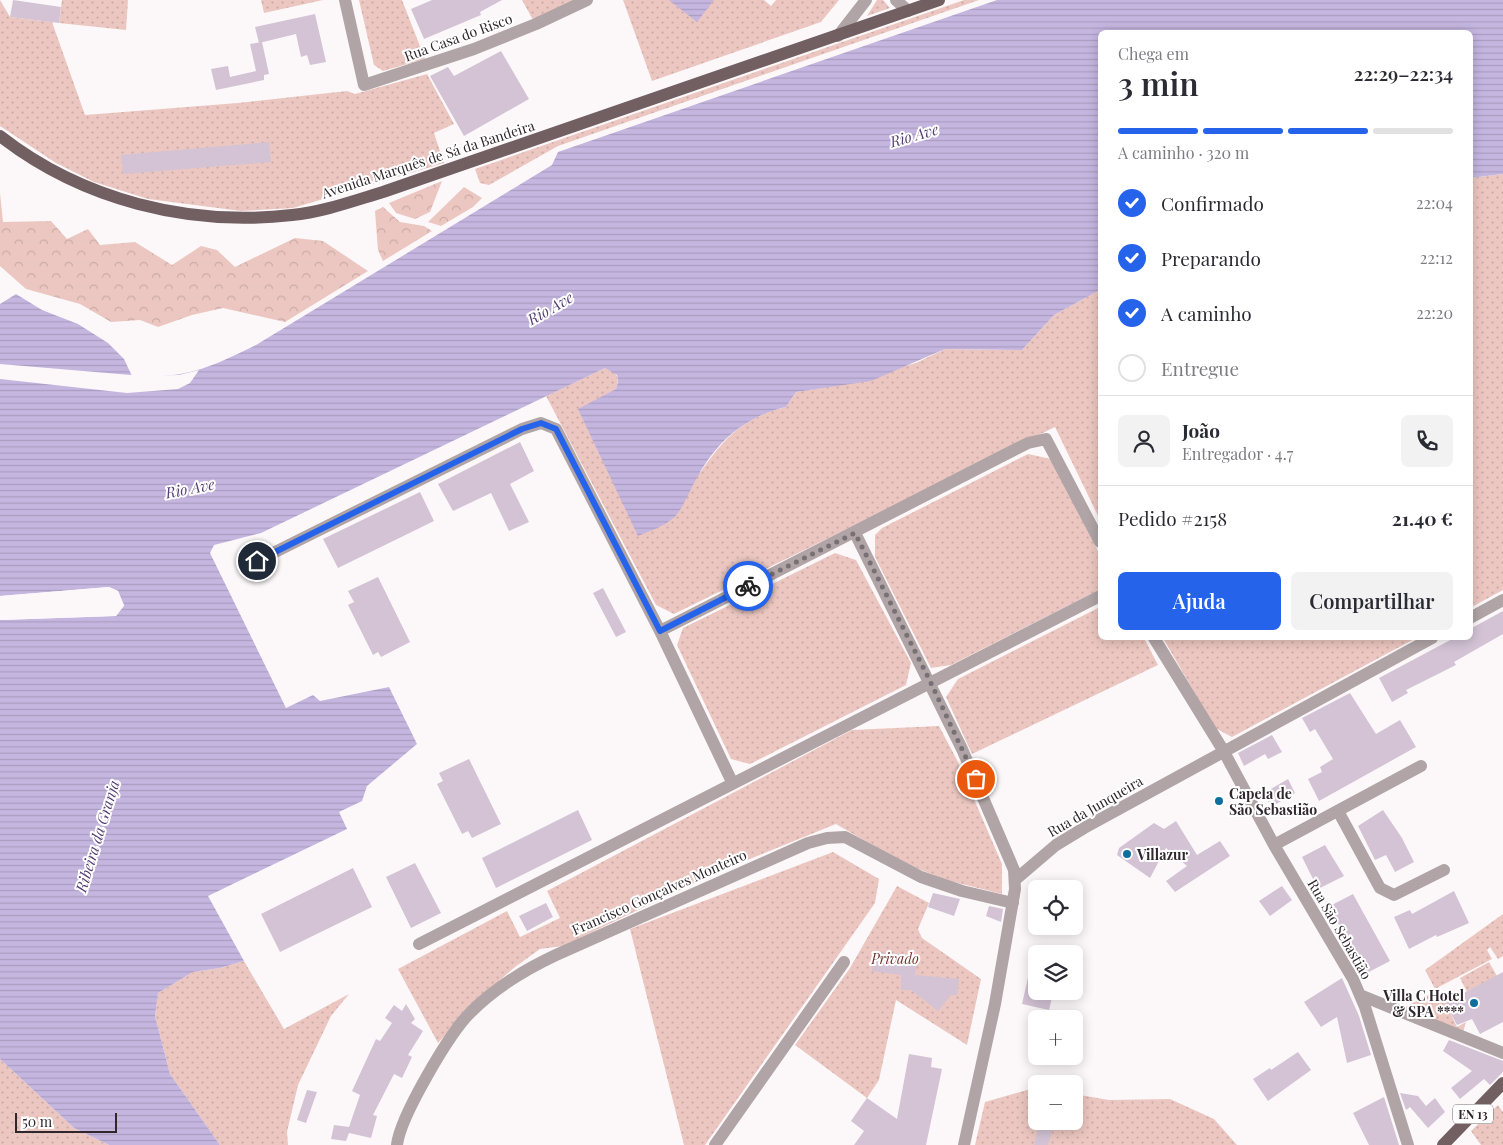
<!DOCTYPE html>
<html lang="pt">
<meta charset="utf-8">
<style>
:root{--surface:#fff;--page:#f2f2f3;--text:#2b2b33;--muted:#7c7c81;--line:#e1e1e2;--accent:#2563eb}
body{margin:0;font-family:"Playfair Display",serif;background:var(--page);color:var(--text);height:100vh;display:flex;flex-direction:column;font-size:19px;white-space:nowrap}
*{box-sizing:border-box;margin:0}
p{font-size:16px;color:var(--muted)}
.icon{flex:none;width:28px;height:28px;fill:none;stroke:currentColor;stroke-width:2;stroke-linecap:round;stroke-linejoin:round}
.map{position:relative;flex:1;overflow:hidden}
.sheet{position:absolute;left:1098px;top:30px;width:375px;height:610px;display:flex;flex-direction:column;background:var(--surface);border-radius:8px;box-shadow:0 2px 12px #0003}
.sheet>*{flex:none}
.buttons{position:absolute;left:1028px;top:880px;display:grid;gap:10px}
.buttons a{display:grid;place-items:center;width:55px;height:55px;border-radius:8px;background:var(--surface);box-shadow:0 2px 12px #0003;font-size:25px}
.scale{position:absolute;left:15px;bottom:12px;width:102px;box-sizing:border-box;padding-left:5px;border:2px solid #30272c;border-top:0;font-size:14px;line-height:18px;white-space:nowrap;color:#30272c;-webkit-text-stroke:4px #fff;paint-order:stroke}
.pin{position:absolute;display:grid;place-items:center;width:42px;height:42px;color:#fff;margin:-21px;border:2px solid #fff;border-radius:50%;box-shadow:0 1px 5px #0007}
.courier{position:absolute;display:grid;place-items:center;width:50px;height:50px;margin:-25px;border:4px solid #2563eb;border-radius:50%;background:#fff;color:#222;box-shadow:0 1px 6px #0007}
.overview em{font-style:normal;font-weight:600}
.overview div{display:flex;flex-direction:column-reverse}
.overview{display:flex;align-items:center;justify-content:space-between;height:85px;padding:0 20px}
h1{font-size:32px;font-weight:600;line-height:38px}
.bar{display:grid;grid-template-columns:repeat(4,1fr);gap:8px 5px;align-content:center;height:60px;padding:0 20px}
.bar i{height:6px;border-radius:4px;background:var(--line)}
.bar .active{background:var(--accent)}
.bar p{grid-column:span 4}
.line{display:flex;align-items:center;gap:12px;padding:0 20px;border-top:1px solid var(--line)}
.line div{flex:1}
.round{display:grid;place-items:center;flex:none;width:52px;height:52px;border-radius:8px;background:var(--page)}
ol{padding:0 20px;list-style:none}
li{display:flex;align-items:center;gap:15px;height:55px}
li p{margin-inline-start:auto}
li .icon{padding:5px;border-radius:50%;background:var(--accent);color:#fff;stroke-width:4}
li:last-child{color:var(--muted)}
li i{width:28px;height:28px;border:2px solid var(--line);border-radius:50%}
.button{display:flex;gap:10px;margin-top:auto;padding:10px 20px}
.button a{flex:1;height:58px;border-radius:8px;background:var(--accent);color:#fff;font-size:20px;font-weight:600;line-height:58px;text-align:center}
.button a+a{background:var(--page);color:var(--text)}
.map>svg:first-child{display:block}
</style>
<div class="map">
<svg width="1503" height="1145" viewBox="0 0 1503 1145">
<defs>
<pattern id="grass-dots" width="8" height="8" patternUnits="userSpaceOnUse" patternTransform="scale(1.25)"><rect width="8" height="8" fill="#ecc7c1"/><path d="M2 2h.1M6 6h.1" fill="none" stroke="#cbaba6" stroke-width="1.8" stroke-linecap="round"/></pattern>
<pattern id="forest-crowns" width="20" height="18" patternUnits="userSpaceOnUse" patternTransform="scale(1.25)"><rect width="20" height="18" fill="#ecc7c1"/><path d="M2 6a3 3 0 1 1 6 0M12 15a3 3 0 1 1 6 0" fill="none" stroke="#cbaba6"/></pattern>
<pattern id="water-rules" width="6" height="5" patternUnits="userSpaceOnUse" patternTransform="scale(1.25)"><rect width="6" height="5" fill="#c5b6e0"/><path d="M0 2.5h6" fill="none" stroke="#aa9cc0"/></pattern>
</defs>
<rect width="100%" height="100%" fill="#fcf8fa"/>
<path fill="url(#grass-dots)" d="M0,0l10,17 42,5 33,93 153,-12 109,-12 8,3 72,-20 27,50 -20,9 10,30 -151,45 -52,3 -93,-12 -54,-17 -38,-19 -56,-37z
M62,0h66l-2,30 -67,-7z
M261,0h62l-59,13z
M359,0h43l23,59 -42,12 -9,-6z
M522,0h58l-47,20z
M623,0h141l7,6 5,-6h63l-18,22 -169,59z
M877,0h6l7,8 -23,8z
M964,0h15l-421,146 -69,39 -9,-2 -5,-14z
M1503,174v416l-33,18v-430z
M1100,290v230l-45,-93 -381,187 -18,-9 -110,-209 59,-28c12,3 15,10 11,21l84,84c24,-35 44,-56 86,-66l10,-15 37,-6 83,-23 29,-14 77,1 32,-35z
M1028,454l23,5 49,96 -1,35 -148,75 -20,3 -56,-111v-22l7,-7z
M835,553l21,7 55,103 -5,22 -156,79 -19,-5 -54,-114 6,-17z
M1100,607v31h44l14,27 -186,89 -26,-57 12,-18z
M1163,638h253l-184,99 -17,-9z
M939,726l19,36 44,102v30l-56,-14 -47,-19 -63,-37 -123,50 -150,72 -23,3 -25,18 -37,32 -40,44 -40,-74 109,-58 13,26 40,-19 -13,-27 305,-161z
M833,852l46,27 -4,24 -170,242h-21l-54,-216z
M897,886l32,17 -11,26 4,9 59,41 -14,66 -71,-45 -17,80 -12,18 -72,-53 55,-77z
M1503,914v42l-5,3 -8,-12 -3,3 5,9 -57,30 -10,-19z
M244,961l40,68 65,-35 -18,22 -33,69 -11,47 1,13h-68l-50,-71 -15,-58 3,-23 35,-21 27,-4z
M1489,962l8,14 -30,16 -7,-14z
M1439,989l18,38 9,-5 -3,11 -61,-24z
M0,1059l74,69 35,17h-109z
M1034,1088l2,1v32h38v-27l35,6 61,-1 44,20 23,26h-262l10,-43z
M1498,1105l5,7v33h-22l-10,-14z"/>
<path fill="url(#forest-crowns)" d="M442,181l-12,31 -15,7 -19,-6 -7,-10z
M464,187l18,11 -9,9 -32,19 -13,-4z
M0,193l3,29 48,-1 16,18 21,-10 12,16 35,-3 37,23 29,-19 16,4 18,17 60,-29 28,3 45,30 -83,51 -62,-14 -31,7 -34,12 -18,-7 -29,2 -31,-18 -54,-15 -26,-23z
M383,207l17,15 24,4 8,5 -49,30 -5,-11 -3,-39z"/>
<path fill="url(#water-rules)" d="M669,0h45l-17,22z
M997,0h506v174l-33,4v-146h-370v258l-46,25 -32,35 -77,-1 -74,32 -75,11 -10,15c-39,9 -68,33 -88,69 -7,11 -12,26 -20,37 -9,12 -26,17 -40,23l-60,-127 38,-20 2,-7 -1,-7 -12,-7 -344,165 -47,12 -4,8 76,155 27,-13 7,6 69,-14 28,57 -50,42 -5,15 -23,11 8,17 -139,67 36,65 -24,7 -27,4 -35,21 -3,23 15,58 50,71h-111l-35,-17 -74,-69v-439l116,-4 8,-11 -6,-14 -9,-4 -109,9v-292l16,-10 26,16 36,14 30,19 16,16 8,17c54,3 77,-8 124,-31l296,-180 6,-13z"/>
<path fill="#fcf8fa" d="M0,364l143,12 36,-1 20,-5 -9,13 -12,6 -51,4 -127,-14z
M109,587l9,4 6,15 -8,10 -116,4v-3l115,-4 7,-8 -6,-12 -7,-4 -109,9v-2z"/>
<path fill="#d3c3d5" d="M13,0l48,7 -2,16 -49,-6z
M432,0h70l-22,12 1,3 -57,24 -13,-30z
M315,14l11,48 -16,3 -3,-10 -6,2 -5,-23 -37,9 -4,-16z
M262,42l7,32 -5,1v5l-48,10 -5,-21 17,-3 2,11 26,-6 -6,-27z
M501,51l28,48 -65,37 -34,-60 18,-9 6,9z
M269,142l2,20 -148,12 -2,-19z
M520,442l14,29 -24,13 19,38 -20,9 -18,-38 -38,18 -15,-27z
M420,492l14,29 -96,47 -15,-29z
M378,577l32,65 -29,15 -3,-5 -5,3 -25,-50 6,-3 -6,-11z
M603,588l23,44 -10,5 -23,-44z
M1503,611v23l-49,28 2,3 -50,25 2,3 -16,9 -13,-24 75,-40h16v-9z
M1350,693l26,41 24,-14 16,27 -97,54 -11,-22 14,-7 -2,-5 13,-8 -18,-30 -5,3 -8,-14z
M1272,735l10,17 -14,7 -3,-5 -21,12 -6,-13z
M469,759l32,65 -29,14 -4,-7 -6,3 -25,-50 6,-3 -4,-8z
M1288,779l7,14 -24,14 -7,-14z
M578,810l14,30 -96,48 -14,-30z
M1383,810l19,28 12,24 -19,10 -9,-17 -11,5 -17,-34z
M1176,821l21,34 23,-14 10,15 -55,36 -9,-11 21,-15 -21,-18 -16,30 -33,-23 2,-7 35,-25 10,6z
M1325,845l19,31 -26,13 -16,-32z
M415,863l26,50 -30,15 -25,-51z
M353,868l19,39 -92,45 -19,-38z
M1282,886l10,14 -22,16 -11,-15z
M1454,891l15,32 -32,14 -1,-2 -27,14 -15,-32 16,-7 2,4z
M933,893l27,6 -6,17 -26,-9z
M1353,894l37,67 -27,14 -8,-17 3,-2 -30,-49z
M546,903l7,14 -26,14 -8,-15z
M989,906l14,3 -2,13 -15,-6z
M874,952l44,3 -3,20 44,4 -2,16h-6l-13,16 -27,-21h-10v-15l-29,-4z
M1032,960l4,1v30l17,2 -4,17 -27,-6z
M1503,972v50l-23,12 -8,-15 -15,6 -12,-22z
M1342,978l17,38 12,39 -24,8 -10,-46 -16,10 -17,-25z
M406,1004l9,15 -4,4 12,8 -15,24 4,2 -10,21 -8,-4 -21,41 4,1 -6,22 -22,-5 -3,8 -15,-2 3,-14 15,2 11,-32 -8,-4 24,-52 4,2 12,-18 -7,-5 9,-13 8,6z
M1449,1040l54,21v11l-13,13 -6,-6 -24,20 -9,-11 21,-17 -29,-20z
M1298,1052l13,18 -43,31 -15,-22 17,-11 1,2z
M909,1054l23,4 -1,9 11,2 -16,76h-72l10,-14 -13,-10 16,-23 30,21z
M307,1090l10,2 -11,31 -9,-3z
M1400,1093l18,3 8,10 9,-8 10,14 -17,16 -18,-21 -4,3z
M1384,1097l15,48h-30l-16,-32z
M1040,1121l14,2 -6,22h-14z"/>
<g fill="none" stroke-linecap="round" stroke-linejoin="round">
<path stroke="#b0a4a6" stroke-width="12" d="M345,0l19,85 110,-36 62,-25 51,-24
M896,0l12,11
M838,36l28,-36
M855,533l107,216 52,121 1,19 -20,115 -31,141
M257,561l265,-132 19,-6 15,6 104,202 72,151
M1470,618l33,-18
M660,631l368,-188 18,-4 54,103
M1154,638l69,112 51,95 79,134 12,28 43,138
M1338,811l42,77 14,7 50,-25
M1274,845l147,-79
M1015,880l41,-35 28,-17 348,-190
M419,944l681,-348
M1360,995l143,58
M397,1145c3,-28 53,-113 74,-133 24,-24 55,-43 85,-57l252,-112 19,-5 18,-1 76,40 41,14 51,12
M715,1145l129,-183"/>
<path stroke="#725f62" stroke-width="12" d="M0,136c82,64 189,91 292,79 31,-3 61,-14 91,-23l556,-192
M1443,1145l60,-62"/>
</g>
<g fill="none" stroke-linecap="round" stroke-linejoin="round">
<path stroke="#777074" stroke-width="5" stroke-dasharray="0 9" d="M748,586l107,-53 75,148 46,98"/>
<path stroke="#2563eb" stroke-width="6" d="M257,561l265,-132 19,-6 15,6 104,202 88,-45"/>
</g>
<g fill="#0c6f9d" stroke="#fff" stroke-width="2">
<circle cx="1219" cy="801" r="5"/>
<circle cx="1127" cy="854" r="5"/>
<circle cx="1474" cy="1003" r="5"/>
</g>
<g text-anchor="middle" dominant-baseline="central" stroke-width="4" stroke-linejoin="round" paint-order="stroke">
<rect fill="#fff" stroke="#6e686b" stroke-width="1" x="1453" y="1104.5" width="40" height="19" rx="4"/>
<g font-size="12" font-weight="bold" fill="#30272c">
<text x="1473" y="1114">EN 13</text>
</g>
<g font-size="14" fill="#30272c" stroke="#fff">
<text transform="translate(458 37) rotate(-20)">Rua Casa do Risco</text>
<text transform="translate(428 159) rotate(-18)">Avenida Marquês de Sá da Bandeira</text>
<text transform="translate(1095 806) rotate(-30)">Rua da Junqueira</text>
<text transform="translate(659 892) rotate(-24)">Francisco Gonçalves Monteiro</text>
<text transform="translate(1340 929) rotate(60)">Rua São Sebastião</text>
</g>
<g font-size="14" font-weight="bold" fill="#30272c" stroke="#fff" text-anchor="start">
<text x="1229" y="793">Capela de<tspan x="1229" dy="16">São Sebastião</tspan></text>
<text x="1137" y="854">Villazur</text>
<text x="1464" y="995" text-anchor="end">Villa C Hotel<tspan x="1464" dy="16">&amp; SPA ****</tspan></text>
</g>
<g font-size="14" font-style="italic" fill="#74342d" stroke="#fff">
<text x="895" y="958">Privado</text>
</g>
<g font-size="15" font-style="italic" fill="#553e74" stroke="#fff">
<text transform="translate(914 135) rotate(-16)">Rio Ave</text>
<text transform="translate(550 308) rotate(-30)">Rio Ave</text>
<text transform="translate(190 488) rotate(-11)">Rio Ave</text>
<text transform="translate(97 836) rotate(-73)">Ribeira da Granja</text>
</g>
</g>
</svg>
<div class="buttons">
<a><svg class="icon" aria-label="locate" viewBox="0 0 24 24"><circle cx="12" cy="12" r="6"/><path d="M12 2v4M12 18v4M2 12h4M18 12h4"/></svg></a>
<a><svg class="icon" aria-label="layers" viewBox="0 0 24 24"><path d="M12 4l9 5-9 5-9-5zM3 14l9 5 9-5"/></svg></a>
<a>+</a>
<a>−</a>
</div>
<div class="scale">50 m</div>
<div class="pin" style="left:976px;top:779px;background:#ea580c"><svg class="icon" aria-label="bag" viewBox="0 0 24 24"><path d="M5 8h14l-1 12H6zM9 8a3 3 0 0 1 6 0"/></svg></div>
<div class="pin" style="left:257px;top:561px;background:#1f2937"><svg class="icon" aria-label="home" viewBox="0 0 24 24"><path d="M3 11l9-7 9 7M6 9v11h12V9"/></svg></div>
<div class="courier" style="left:748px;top:586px"><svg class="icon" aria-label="bike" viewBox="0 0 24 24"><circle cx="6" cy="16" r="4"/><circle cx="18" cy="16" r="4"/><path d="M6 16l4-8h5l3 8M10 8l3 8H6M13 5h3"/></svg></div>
<section class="sheet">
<div class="overview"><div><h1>3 min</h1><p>Chega em</p></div><em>22:29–22:34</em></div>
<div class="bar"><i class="active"></i><i class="active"></i><i class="active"></i><i></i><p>A caminho · 320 m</p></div>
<ol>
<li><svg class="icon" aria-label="check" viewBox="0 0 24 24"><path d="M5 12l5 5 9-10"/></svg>Confirmado<p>22:04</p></li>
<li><svg class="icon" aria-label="check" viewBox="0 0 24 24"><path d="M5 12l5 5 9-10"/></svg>Preparando<p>22:12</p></li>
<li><svg class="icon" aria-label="check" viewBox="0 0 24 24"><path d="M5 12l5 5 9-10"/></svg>A caminho<p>22:20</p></li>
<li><i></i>Entregue</li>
</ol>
<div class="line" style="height:90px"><a class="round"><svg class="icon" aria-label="person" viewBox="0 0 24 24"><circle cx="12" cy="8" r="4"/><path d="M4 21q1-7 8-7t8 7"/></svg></a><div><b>João</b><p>Entregador · 4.7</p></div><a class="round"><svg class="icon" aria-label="phone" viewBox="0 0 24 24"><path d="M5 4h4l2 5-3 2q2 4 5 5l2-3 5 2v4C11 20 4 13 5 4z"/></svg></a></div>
<div class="line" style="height:65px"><div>Pedido #2158</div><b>21.40 €</b></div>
<div class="button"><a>Ajuda</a><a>Compartilhar</a></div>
</section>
</div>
